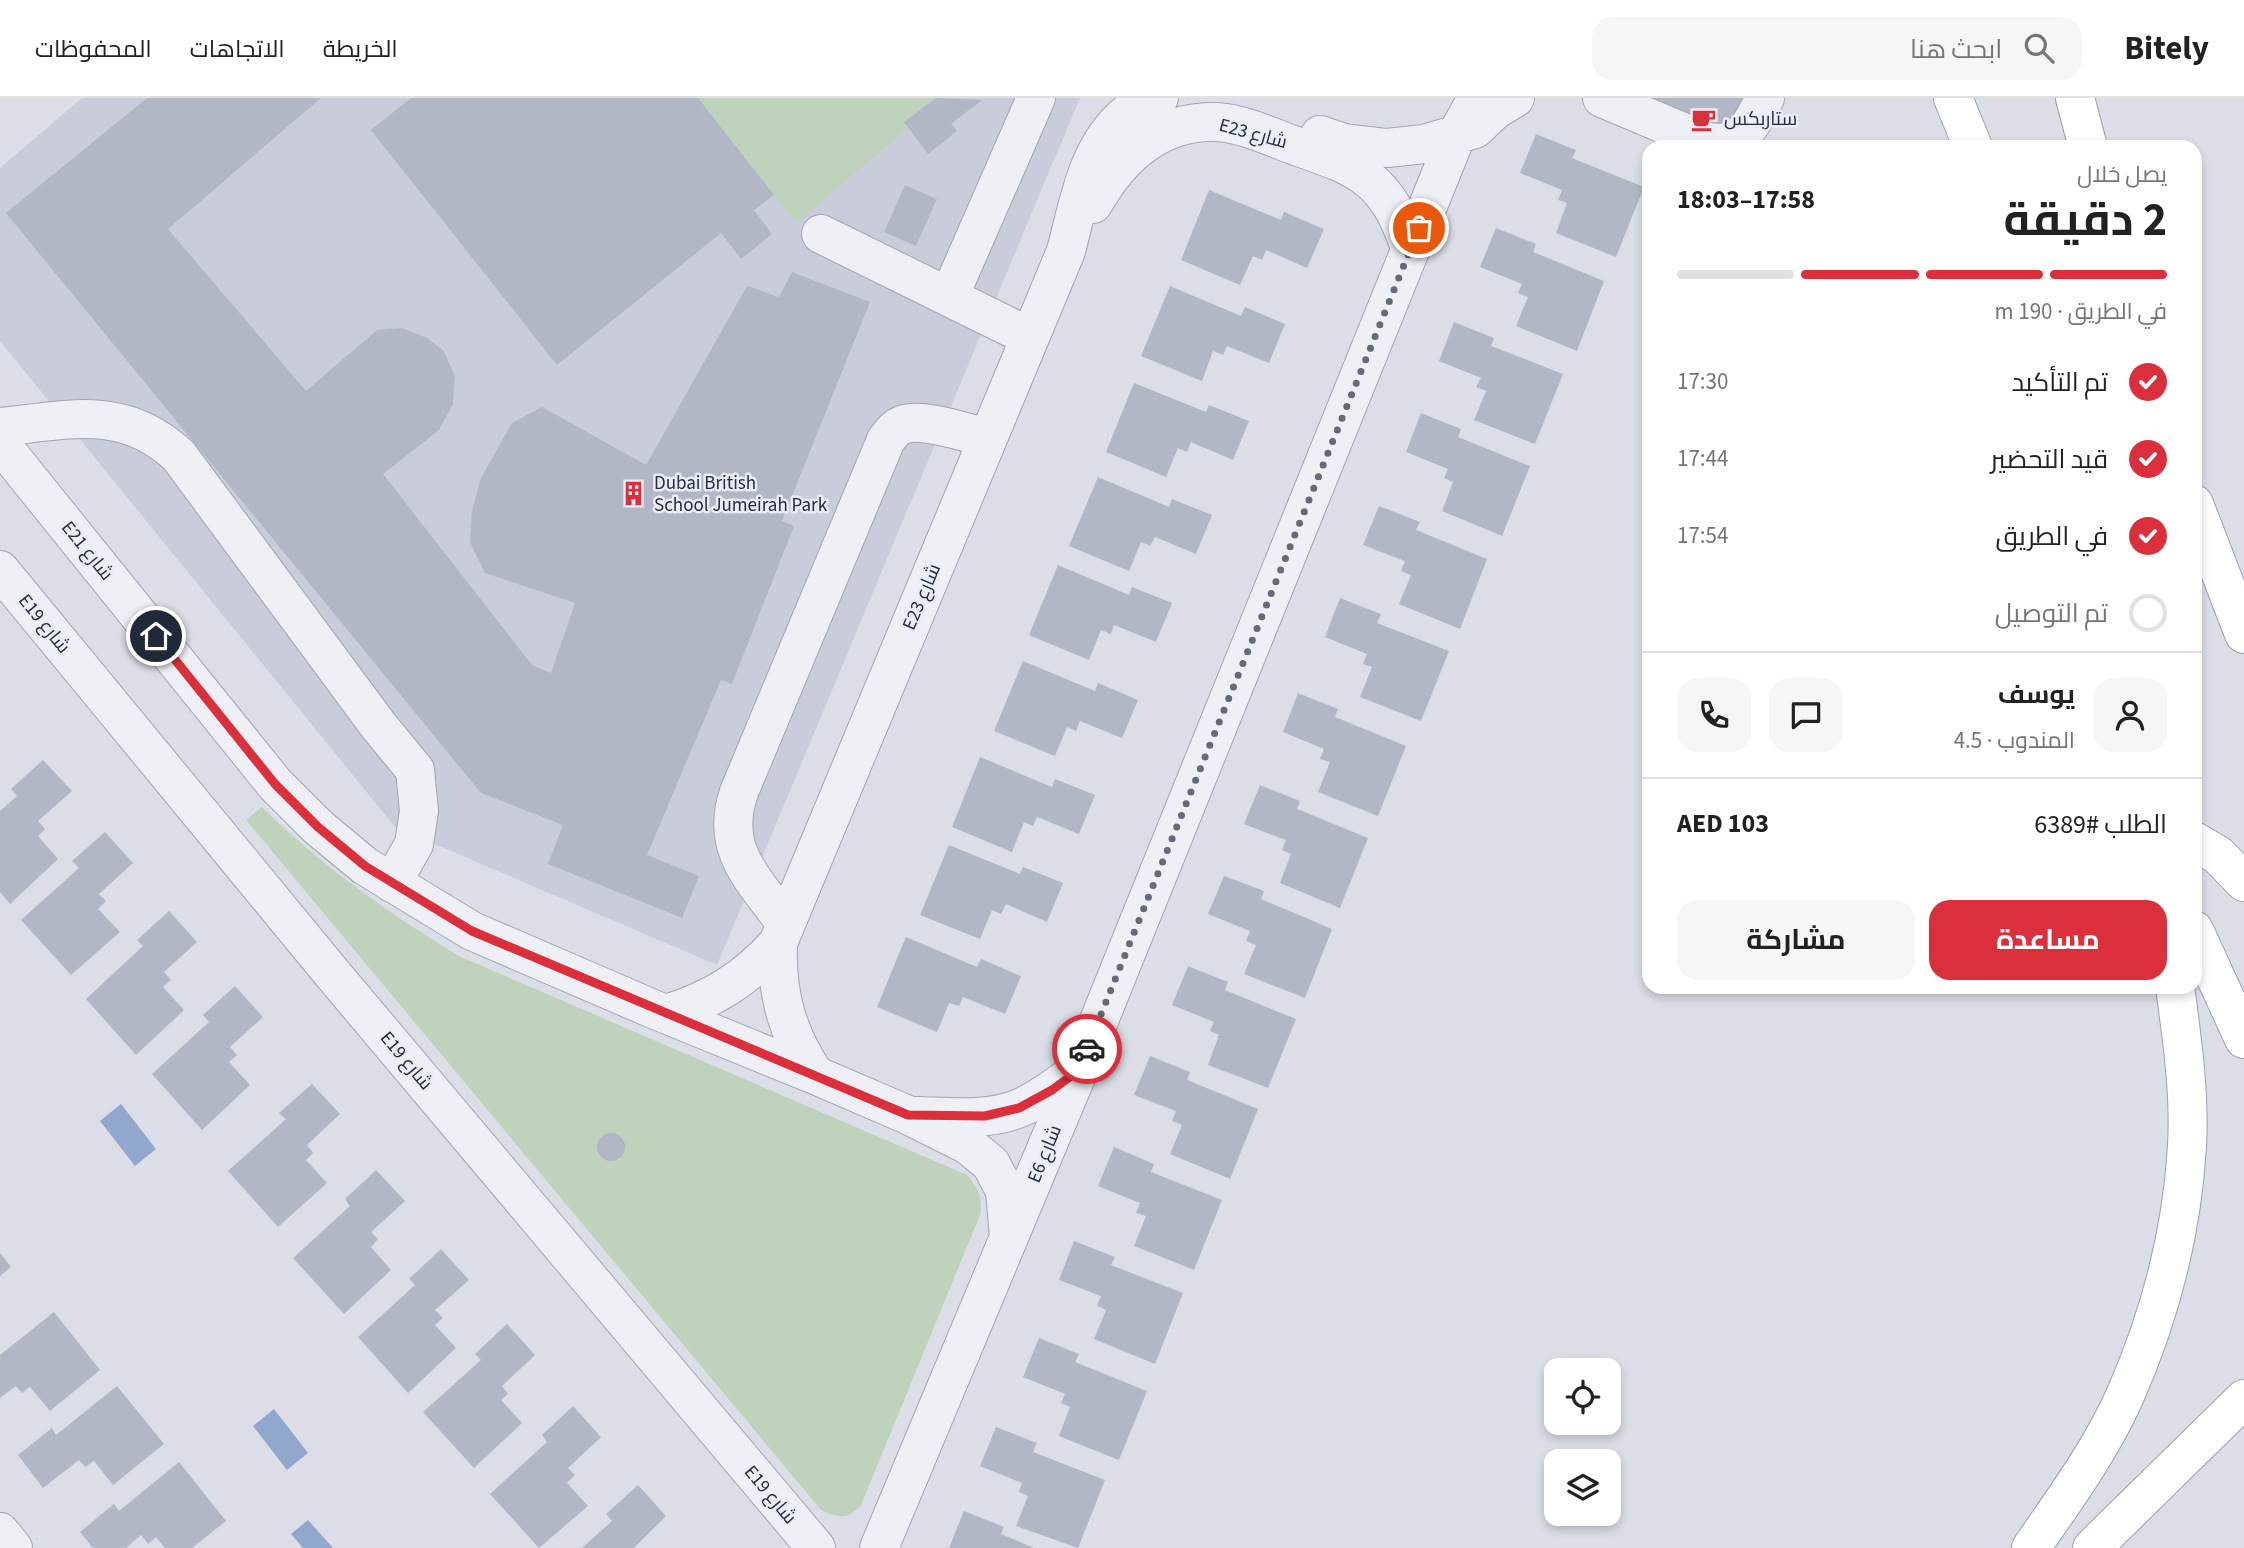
<!DOCTYPE html>
<html lang="ar">
<meta charset="utf-8">
<style>
:root{--surface:#fff;--page:#f6f6f6;--text:#202124;--muted:#757577;--line:#e0e0e0;--accent:#db303b}
body{margin:0;font-family:"Source Sans 3",Cairo,sans-serif;background:var(--page);color:var(--text);direction:rtl;height:100vh;display:flex;flex-direction:column;font-size:26px;white-space:nowrap}
*{box-sizing:border-box;margin:0}
p{font-size:23px;color:var(--muted)}
.icon{flex:none;width:38px;height:38px;fill:none;stroke:currentColor;stroke-width:2;stroke-linecap:round;stroke-linejoin:round}
.map{position:relative;flex:1;overflow:hidden;direction:ltr}
.side{position:absolute;left:1642px;top:42px;width:560px;height:854px;display:flex;flex-direction:column;background:var(--surface);border-radius:21px;box-shadow:0 4px 10px #0003;direction:rtl}
.side>*{flex:none}
.fabs{position:absolute;left:1544px;top:1260px;display:grid;gap:14px}
.fabs a{display:grid;place-items:center;width:77px;height:77px;border-radius:14px;background:var(--surface);box-shadow:0 4px 10px #0003;font-size:35px}
.pin{position:absolute;display:grid;place-items:center;width:60px;height:60px;color:#fff;margin:-30px;border:4px solid #fff;border-radius:50%;box-shadow:0 2px 7px #0007}
.courier{position:absolute;display:grid;place-items:center;width:70px;height:70px;margin:-35px;border:5px solid #db303b;border-radius:50%;background:#fff;color:#222;box-shadow:0 2px 9px #0007}
.summary em{font-style:normal;font-weight:700}
.summary div{display:flex;flex-direction:column-reverse}
.summary{display:flex;align-items:center;justify-content:space-between;height:119px;padding:0 35px}
h1{font-size:46px;font-weight:700;line-height:52px}
.bar{display:grid;grid-template-columns:repeat(4,1fr);gap:10px 7px;align-content:center;height:84px;padding:0 35px}
.bar i{height:9px;border-radius:5px;background:var(--line)}
.bar .active{background:var(--accent)}
.bar p{grid-column:span 4}
.line{display:flex;align-items:center;gap:18px;padding:0 35px;border-top:2px solid var(--line)}
.line div{flex:1}
.round{display:grid;place-items:center;flex:none;width:74px;height:74px;border-radius:21px;background:var(--page)}
ol{padding:0 35px;list-style:none}
li{display:flex;align-items:center;gap:21px;height:77px}
li p{margin-inline-start:auto}
li .icon{padding:7px;border-radius:50%;background:var(--accent);color:#fff;stroke-width:4}
li:last-child{color:var(--muted)}
li i{width:38px;height:38px;border:4px solid var(--line);border-radius:50%}
.action{display:flex;gap:14px;margin-top:auto;padding:14px 35px}
.action a{flex:1;height:80px;border-radius:21px;background:var(--accent);color:#fff;font-size:28px;font-weight:700;line-height:80px;text-align:center}
.action a+a{background:var(--page);color:var(--text)}
header{display:flex;align-items:center;gap:42px;box-sizing:border-box;height:98px;padding:0 35px;background:var(--surface);border-bottom:2px solid var(--line)}
header strong{font-size:33px}
nav{display:flex;gap:38px;margin-inline-start:auto;font-size:24px}
.search{width:490px;height:63px;background:var(--page);display:flex;align-items:center;gap:18px;box-sizing:border-box;padding:0 24px;border-radius:21px;color:var(--muted);font-size:26px}
.map>svg:first-child{display:block}
</style>
<header>
<strong>Bitely</strong>
<div class="search"><svg class="icon" aria-label="search" viewBox="0 0 24 24"><circle cx="10" cy="10" r="6"/><path d="M15 15l6 6"/></svg>ابحث هنا</div>
<nav><a>الخريطة</a><a>الاتجاهات</a><a>المحفوظات</a></nav>
</header>
<div class="map">
<svg width="2244" height="1450" viewBox="0 0 2244 1450">
<rect width="100%" height="100%" fill="#dbdee7"/>
<path fill="#c8cdd9" d="M82,0h998l-363,867 -322,-138 -395,-486v-173z"/>
<path fill="#bfd2bb" d="M698,0h245l-147,125z
M262,709c57,57 130,109 199,150l506,218c11,13 16,23 13,40l-119,290c-13,15 -23,13 -40,5l-575,-690z"/>
<path fill="#91a8cc" d="M121,1006l35,45 -21,17 -35,-45z
M274,1311l34,44 -21,17 -34,-44z
M308,1422l25,28h-30l-12,-14z"/>
<path fill="#b1b7c4" d="M147,0h174l-153,131 138,162 71,-61 25,-2 25,10 17,13 11,26 -2,27 -14,26 -56,44 149,191 19,8 24,-70 -90,-30 -15,-31 2,-32 9,-32 31,-55 30,-16 104,58 101,-179 32,11 13,-25 78,30 -88,219 12,5 -62,158 -11,-4 -74,175 52,21 -17,42 -134,-54 15,-39 -82,-32 -475,-580z
M411,0h287l76,97 -20,15 18,24 -31,25 -20,-26 -164,132 -186,-235z
M936,0l46,2 -31,24 6,7 -29,23 -24,-32z
M1644,0h101l-16,37z
M1536,36l40,16 -4,8 72,29 -28,70 -60,-24 11,-30 -9,-3 4,-10 -42,-17z
M905,87l32,14 -21,47 -32,-14z
M1209,92l72,30 3,-8 40,17 -17,39 -41,-18 -4,10 -9,-4 -13,29 -59,-25z
M1496,130l40,16 -3,8 71,29 -27,70 -61,-25 12,-29 -10,-4 4,-9 -42,-17z
M1170,188l71,30 4,-9 40,17 -16,39 -42,-17 -4,9 -10,-4 -11,30 -61,-25z
M1454,224l40,16 -3,8 72,28 -28,70 -61,-24 12,-29 -10,-4 5,-9 -42,-17z
M1134,285l72,29 3,-7 40,16 -16,39 -42,-18 -4,10 -9,-4 -12,29 -60,-25z
M1421,315l40,16 -3,8 72,29 -28,70 -60,-25 11,-29 -9,-4 4,-9 -42,-17z
M1098,379l71,30 3,-8 40,16 -16,39 -41,-17 -5,9 -9,-4 -12,29 -60,-25z
M1379,408l41,16 -4,8 71,29 -27,70 -61,-25 12,-29 -10,-4 4,-10 -42,-16z
M1058,467l71,30 3,-8 40,16 -16,39 -42,-17 -3,9 -10,-4 -12,30 -60,-25z
M1340,500l41,16 -4,9 72,28 -28,70 -61,-24 12,-30 -9,-3 4,-10 -42,-17z
M1023,563l72,30 3,-8 40,17 -16,38 -42,-17 -4,10 -9,-4 -12,29 -61,-25z
M1298,595l40,16 -3,8 71,29 -28,70 -60,-24 12,-30 -10,-3 4,-10 -41,-17z
M980,659l72,30 3,-8 40,16 -16,39 -42,-17 -4,9 -9,-4 -12,30 -60,-25z
M43,662l29,31 -34,30 7,8 -7,7 20,23 -48,45 -10,-12v-81l17,-15 -6,-7z
M1260,687l40,16 -3,8 71,29 -28,70 -60,-25 11,-29 -9,-4 4,-10 -42,-16z
M105,734l28,31 -34,31 7,7 -8,8 22,23 -49,43 -50,-55 58,-52 -7,-7z
M949,747l71,29 3,-7 40,16 -16,39 -41,-18 -5,10 -9,-4 -12,29 -60,-24z
M1224,778l40,15 -3,8 71,30 -27,69 -61,-24 12,-29 -10,-4 4,-10 -42,-17z
M169,813l28,31 -33,30 7,8 -8,7 21,23 -48,45 -50,-56 57,-53 -6,-6z
M906,839l71,30 4,-8 40,17 -16,38 -42,-17 -4,9 -10,-3 -12,29 -60,-25z
M1188,868l40,16 -3,8 71,29 -28,69 -60,-23 11,-30 -9,-4 4,-9 -42,-17z
M235,888l28,31 -33,30 7,8 -8,7 21,23 -48,45 -50,-56 57,-52 -6,-7z
M1150,958l40,16 -3,8 71,29 -28,70 -60,-25 12,-29 -10,-4 4,-10 -42,-16z
M312,986l28,30 -33,31 6,8 -7,7 21,23 -49,44 -50,-56 58,-52 -7,-6z
M597 1049a14 14 0 1 1 28 0a14 14 0 1 1-28 0Z
M1114,1049l40,17 -3,8 71,28 -28,70 -60,-24 12,-30 -10,-3 4,-10 -42,-17z
M376,1072l29,31 -34,31 7,7 -7,8 20,23 -47,44 -51,-56 57,-52 -5,-7z
M1074,1143l41,16 -4,8 72,28 -28,71 -61,-25 12,-29 -9,-4 4,-10 -42,-16z
M441,1151l28,31 -34,30 8,8 -8,7 21,23 -48,45 -50,-56 57,-52 -6,-6z
M0,1155l11,14 -11,9z
M54,1214l46,58 -50,41 -20,-24 -8,6 -6,-7 -16,12v-43z
M507,1226l28,31 -33,31 6,8 -7,6 21,23 -48,45 -51,-56 58,-52 -6,-6z
M1039,1240l40,16 -4,8 72,29 -28,69 -60,-24 11,-29 -9,-4 4,-9 -42,-17z
M117,1288l47,58 -51,41 -19,-24 -9,6 -6,-7 -36,28 -25,-33 34,-27 4,7z
M573,1308l28,31 -33,31 7,7 -8,8 21,23 -49,42 -49,-54 57,-52 -5,-7z
M996,1329l41,16 -4,9 72,28 -27,68 -62,-22 12,-30 -9,-4 3,-9 -42,-17z
M179,1364l47,59 -34,27h-27l-9,-11 -8,7 -7,-9 -15,13h-33l-13,-16 34,-28 5,7z
M638,1387l28,31 -32,32h-52l30,-27 -6,-7z
M964,1413l40,16 -3,7 33,14h-85z"/>
<g fill="none" stroke-linecap="round" stroke-linejoin="round">
<defs>
<path id="minor" d="M1602,0l102,43c38,8 45,-13 61,-43
M1320,37l24,8 43,5 37,-4 51,-15 20,-19 20,-12
M1093,106c26,-46 66,-84 123,-82 25,1 53,14 77,23 66,23 93,31 117,103
M821,136l209,103
M949,199l87,-199
M0,329c69,-7 124,-23 179,29l199,269 37,45 4,41 -5,33 -22,39
M0,345l275,341 43,43 47,39 107,65 181,78 162,66 93,40 60,30 23,19 14,27 4,46
M0,472l331,402 485,576
M786,826c-32,-45 -67,-74 -47,-132l147,-352c5,-6 8,-12 16,-15 19,-8 65,8 86,13
M666,916c46,-14 80,-35 112,-71
M815,977c-28,-42 -39,-81 -37,-132l288,-692c13,-49 21,-106 63,-139 9,-6 21,-10 30,-14
M918,1018c33,1 70,5 102,-8 21,-9 41,-25 59,-38
M0,1434l13,16
M879,1450l200,-478 378,-936 20,-36"/>
<path id="major" d="M1953,0l20,49
M2075,0l13,49
M2194,406l50,130
M2194,743l24,14 26,27
M2194,832l50,109
M2031,1450c33,-48 69,-97 93,-150 35,-79 58,-164 63,-252 3,-53 -5,-107 -12,-159
M2092,1450l152,-149"/>
</defs>
<use href="#minor" stroke="#a0a5b1" stroke-width="40"/>
<use href="#major" stroke="#99a1b4" stroke-width="40"/>
<use href="#minor" stroke="#eef0f5" stroke-width="38"/>
<use href="#major" stroke="#fff" stroke-width="38"/>
</g>
<g fill="none" stroke-linecap="round" stroke-linejoin="round">
<path stroke="#636a79" stroke-width="7" stroke-dasharray="0 12.6" d="M1087,951l332,-821"/>
<path stroke="#db303b" stroke-width="9" d="M156,538l119,148 43,43 47,39 107,65 436,184 77,1 34,-8 33,-18 27,-20 8,-21"/>
</g>
<defs>
<symbol id="cafe-bare" viewBox="-9 -9 18 18"><path d="M-5.5-4.5H6V0H3Q3 3.5 0 3.5H-2.5Q-5.5 3.5-5.5 0ZM3-3.2v2h1.7v-2ZM-6 4.5H4V6H-6Z" fill="#db303b" stroke="#eaedf5" stroke-width="2.5" paint-order="stroke"/></symbol>
<symbol id="building-bare" viewBox="-9 -9 18 18"><path d="M-4-6H4V6H1V3H-1V6H-4ZM-2.5-4.3h1.7v1.8h-1.7ZM.8-4.3h1.7v1.8H.8ZM-2.5-1h1.7V.8h-1.7ZM.8-1h1.7V.8H.8Z" fill="#db303b" stroke="#eaedf5" stroke-width="2.5" paint-order="stroke"/></symbol>
</defs>
<g fill-rule="evenodd">
<use href="#cafe-bare" x="1686" y="4" width="35" height="35"/>
<use href="#building-bare" x="616" y="378" width="35" height="35"/>
</g>
<g text-anchor="middle" dominant-baseline="central" stroke-width="5" stroke-linejoin="round" paint-order="stroke">
<g font-size="19" fill="#232b3e" stroke="#eaedf5" text-anchor="start">
<text x="1724" y="21">ستاربكس</text>
<text x="654" y="385">Dubai British<tspan x="654" dy="22">School Jumeirah Park</tspan></text>
</g>
<g font-size="19" fill="#232b3e" stroke="#eaedf5">
<text transform="translate(1253 36) rotate(15)">E23 شارع</text>
<text transform="translate(87 453) rotate(51)">E21 شارع</text>
<text transform="translate(922 499) rotate(-67)">E23 شارع</text>
<text transform="translate(44 526) rotate(51)">E19 شارع</text>
<text transform="translate(406 963) rotate(50)">E19 شارع</text>
<text transform="translate(1045 1056) rotate(-68)">E6 شارع</text>
<text transform="translate(770 1397) rotate(50)">E19 شارع</text>
</g>
</g>
</svg>
<div class="fabs">
<a><svg class="icon" aria-label="locate" viewBox="0 0 24 24"><circle cx="12" cy="12" r="6"/><path d="M12 2v4M12 18v4M2 12h4M18 12h4"/></svg></a>
<a><svg class="icon" aria-label="layers" viewBox="0 0 24 24"><path d="M12 4l9 5-9 5-9-5zM3 14l9 5 9-5"/></svg></a>
</div>
<div class="pin" style="left:1419px;top:130px;background:#ea580c"><svg class="icon" aria-label="bag" viewBox="0 0 24 24"><path d="M5 8h14l-1 12H6zM9 8a3 3 0 0 1 6 0"/></svg></div>
<div class="pin" style="left:156px;top:538px;background:#1f2937"><svg class="icon" aria-label="home" viewBox="0 0 24 24"><path d="M3 11l9-7 9 7M6 9v11h12V9"/></svg></div>
<div class="courier" style="left:1087px;top:951px"><svg class="icon" aria-label="car" viewBox="0 0 24 24"><path d="M5 17H2v-5l4-1 3-4h7l3 4 3 1v5h-3M9 17h6M6 11h13"/><circle cx="7" cy="17" r="2"/><circle cx="17" cy="17" r="2"/></svg></div>
<section class="side">
<div class="summary"><div><h1>2 دقيقة</h1><p>يصل خلال</p></div><em>17:58–18:03</em></div>
<div class="bar"><i class="active"></i><i class="active"></i><i class="active"></i><i></i><p>في الطريق · 190 m</p></div>
<ol>
<li><svg class="icon" aria-label="check" viewBox="0 0 24 24"><path d="M5 12l5 5 9-10"/></svg>تم التأكيد<p>17:30</p></li>
<li><svg class="icon" aria-label="check" viewBox="0 0 24 24"><path d="M5 12l5 5 9-10"/></svg>قيد التحضير<p>17:44</p></li>
<li><svg class="icon" aria-label="check" viewBox="0 0 24 24"><path d="M5 12l5 5 9-10"/></svg>في الطريق<p>17:54</p></li>
<li><i></i>تم التوصيل</li>
</ol>
<div class="line" style="height:126px"><a class="round"><svg class="icon" aria-label="person" viewBox="0 0 24 24"><circle cx="12" cy="8" r="4"/><path d="M4 21q1-7 8-7t8 7"/></svg></a><div><b>يوسف</b><p>المندوب · 4.5</p></div><a class="round"><svg class="icon" aria-label="chat" viewBox="0 0 24 24"><path d="M4 5h16v11H9l-5 4z"/></svg></a><a class="round"><svg class="icon" aria-label="phone" viewBox="0 0 24 24"><path d="M5 4h4l2 5-3 2q2 4 5 5l2-3 5 2v4C11 20 4 13 5 4z"/></svg></a></div>
<div class="line" style="height:91px"><div>الطلب #6389</div><b>AED 103</b></div>
<div class="action"><a>مساعدة</a><a>مشاركة</a></div>
</section>
</div>
